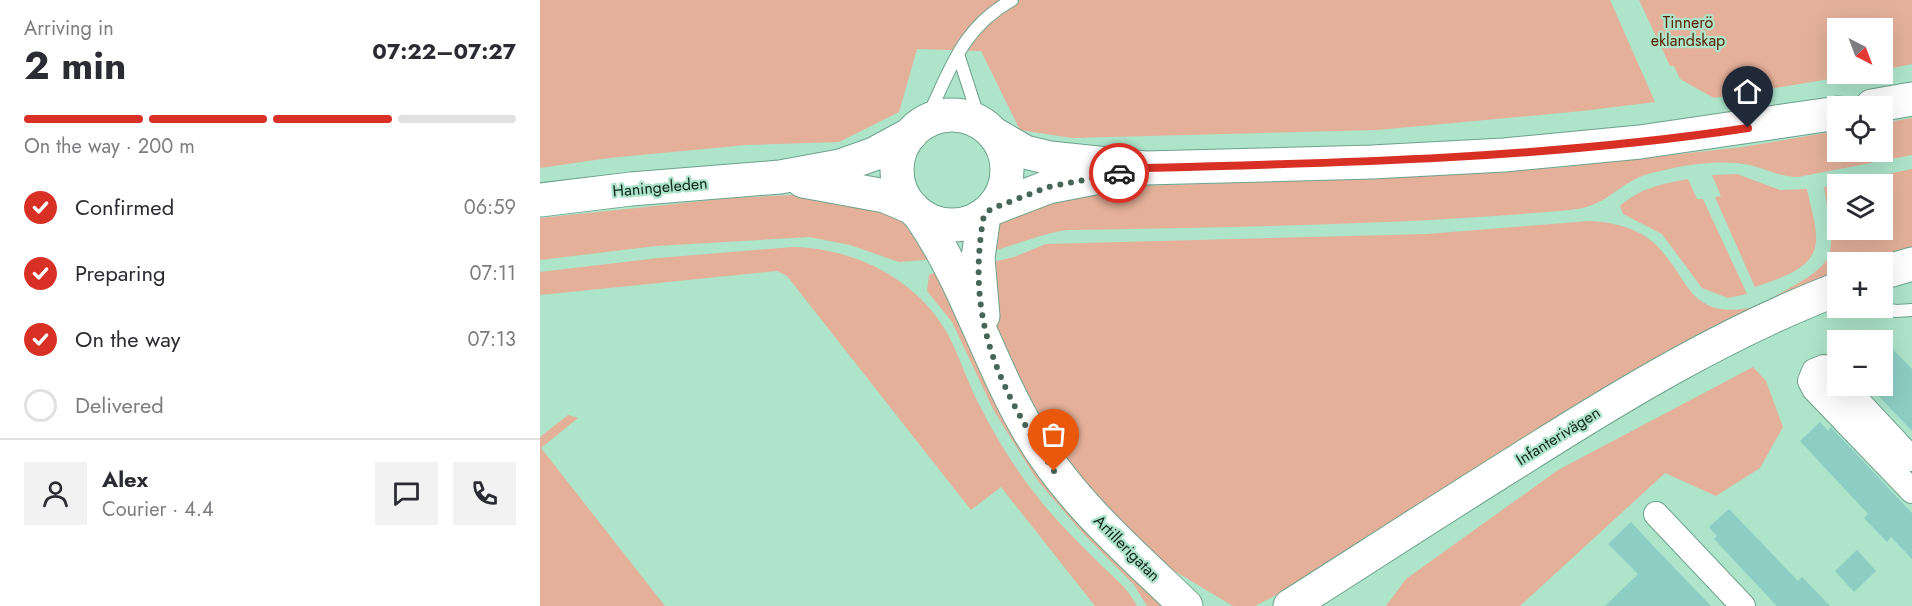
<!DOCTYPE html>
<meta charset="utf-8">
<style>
:root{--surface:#fff;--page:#f2f2f3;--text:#2b2b33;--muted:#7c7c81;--line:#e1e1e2;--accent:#d93025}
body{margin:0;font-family:Jost,sans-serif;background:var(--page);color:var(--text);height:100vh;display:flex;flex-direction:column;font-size:22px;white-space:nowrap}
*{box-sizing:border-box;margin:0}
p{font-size:20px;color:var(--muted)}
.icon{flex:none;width:33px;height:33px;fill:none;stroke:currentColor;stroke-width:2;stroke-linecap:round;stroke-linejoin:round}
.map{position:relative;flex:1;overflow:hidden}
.details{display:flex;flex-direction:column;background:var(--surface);width:540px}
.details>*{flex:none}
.needle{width:39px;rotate:138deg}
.tools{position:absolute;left:1287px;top:18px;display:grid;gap:12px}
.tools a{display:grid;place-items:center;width:66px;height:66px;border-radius:0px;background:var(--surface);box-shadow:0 6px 24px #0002;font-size:30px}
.pin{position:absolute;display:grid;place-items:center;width:51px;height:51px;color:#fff;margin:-62px -26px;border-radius:50% 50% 50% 0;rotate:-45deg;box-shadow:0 0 6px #0007}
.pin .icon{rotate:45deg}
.courier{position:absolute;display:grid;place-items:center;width:60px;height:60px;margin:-30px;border:4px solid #d93025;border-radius:50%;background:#fff;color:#222;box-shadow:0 2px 8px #0007}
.head em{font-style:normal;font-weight:700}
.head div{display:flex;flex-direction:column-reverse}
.head{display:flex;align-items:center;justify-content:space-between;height:102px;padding:0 24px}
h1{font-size:39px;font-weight:700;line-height:45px}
.bar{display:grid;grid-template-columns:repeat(4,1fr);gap:9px 6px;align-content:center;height:72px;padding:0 24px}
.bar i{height:8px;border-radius:4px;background:var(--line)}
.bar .active{background:var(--accent)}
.bar p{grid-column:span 4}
.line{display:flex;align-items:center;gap:15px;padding:0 24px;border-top:2px solid var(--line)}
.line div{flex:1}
.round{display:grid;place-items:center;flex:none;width:63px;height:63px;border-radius:0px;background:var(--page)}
ol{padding:0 24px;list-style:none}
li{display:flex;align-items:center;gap:18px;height:66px}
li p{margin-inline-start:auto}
li .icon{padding:6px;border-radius:50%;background:var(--accent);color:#fff;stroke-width:4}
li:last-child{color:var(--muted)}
li i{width:33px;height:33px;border:3px solid var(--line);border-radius:50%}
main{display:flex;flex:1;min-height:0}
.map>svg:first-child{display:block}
</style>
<main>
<section class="details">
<div class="head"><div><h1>2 min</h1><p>Arriving in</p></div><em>07:22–07:27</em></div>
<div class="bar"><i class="active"></i><i class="active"></i><i class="active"></i><i></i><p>On the way · 200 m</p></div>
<ol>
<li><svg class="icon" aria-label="check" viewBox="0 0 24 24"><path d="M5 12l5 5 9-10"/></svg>Confirmed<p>06:59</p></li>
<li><svg class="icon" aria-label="check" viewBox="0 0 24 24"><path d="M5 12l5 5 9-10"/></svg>Preparing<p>07:11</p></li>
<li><svg class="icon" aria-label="check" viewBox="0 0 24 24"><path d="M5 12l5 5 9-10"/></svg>On the way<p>07:13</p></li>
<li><i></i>Delivered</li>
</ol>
<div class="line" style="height:108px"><a class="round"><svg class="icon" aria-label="person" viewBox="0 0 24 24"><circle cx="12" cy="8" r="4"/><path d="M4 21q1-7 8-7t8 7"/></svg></a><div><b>Alex</b><p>Courier · 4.4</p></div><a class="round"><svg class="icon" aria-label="chat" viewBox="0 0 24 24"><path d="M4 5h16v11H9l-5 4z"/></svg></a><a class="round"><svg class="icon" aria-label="phone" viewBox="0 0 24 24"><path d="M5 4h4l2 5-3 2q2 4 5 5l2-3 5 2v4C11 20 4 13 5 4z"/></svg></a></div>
</section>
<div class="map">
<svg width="1372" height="606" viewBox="0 0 1372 606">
<rect width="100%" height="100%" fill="#ade4ca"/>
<path fill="#e4b099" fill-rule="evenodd" d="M0,0h1070l45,102 -73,9 -205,19 -305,8 -52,-8 -39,-79 -64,-2 -18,63 -60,30 -93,3 -137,13 -69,10z
M1099,0h273v64l-29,6 -1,-42h-44v46h23l-147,24 -34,-19 -6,-13h-4z
M1372,118v37l-114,22c-18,0 -31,-8 -48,-12 -24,-5 -53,-2 -77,3 -10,3 -21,4 -31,8 -29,12 -35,30 -72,34 -167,15 -335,17 -503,20 -27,4 -51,15 -78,22l2,-18 12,-17 85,-25 54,-6 240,-8 173,-10 188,-21 94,-16 1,21h44l1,-29z
M1372,169v85l-35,8h-39l-1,15 -60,24 -2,-5c67,-36 60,-37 49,-109zM1298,184h44v46h-44z
M1197,174l43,16 27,-1c3,16 10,36 9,52 -1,29 -40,38 -61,46l-40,-90 6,-1 -9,-21z
M1148,179l9,20h6l44,95 -19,4 -26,-10 -40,-54 -39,-20 -3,-8c20,-18 42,-22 68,-27z
M252,195l43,4 67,16 35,44 -38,3 -49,-17 -41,-8 -153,9 -116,14v-42l192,-20z
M1049,221c22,1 47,6 65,22 37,35 32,78 101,64l1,2 -70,33 -377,236 -54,28h-22l-72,-43 -105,-110 -57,-111 -7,-33 -3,-46 25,-6 32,-13 381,-10z
M253,247c60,1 122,31 153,84 14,25 22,54 36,79 15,30 33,58 54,85 18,24 40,45 62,67 13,13 30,26 39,44h-42l-94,-119 -30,23 -184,-234 -10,-5 -237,24v-23l118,-14z
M403,269l14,30 206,307h-16l-13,-21 -54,-55 -43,-50 -43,-69 -42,-89 -25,-31 2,-16z
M1213,367l13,14 17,46 -23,41 -44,28 -51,-23 -145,133h-134l20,-27 152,-109z
M28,415l10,3 -37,30 124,158h-125v-169z"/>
<path fill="#8dcdc4" d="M1342,338l30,31v62l-43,-45h13z
M1280,422l8,9 3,-4 81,86v46l-21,-22 -4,5 -23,-24 4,-4 -68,-73z
M1189,509l69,72 4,-4 28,29h-53l-63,-67 3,-3 -8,-9z
M1091,522l27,29 53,55h-106l33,-32 -30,-30z
M1317,550l19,21 -22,21 -19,-21z"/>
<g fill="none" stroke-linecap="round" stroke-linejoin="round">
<defs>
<path id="lane" d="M418,54l22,68
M385,122c25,-50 35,-93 87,-122
M1339,308l17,3 16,-1"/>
<path id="street" d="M1298,379l-14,-12 -10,4 -4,10 4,8 98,102
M1304,386l68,73
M1116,514l87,92"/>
<path id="secondary" d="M1332,106l40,-7
M357 170a55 55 0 1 1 110 0a55 55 0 1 1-110 0Z
M454,134l31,18 25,6 95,10 227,-6 132,-7 136,-13 198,-29
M263,181l82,15 28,12
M0,200l91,-11 149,-12 60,-11 34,-12 37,-20
M451,209l57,-22 62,-12
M379,214c48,69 69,148 111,219 39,67 101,120 156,173
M1342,273l30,-9
M443,316l-5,-58 6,-43
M750,606c77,-49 154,-99 231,-147 101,-64 205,-127 317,-170"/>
</defs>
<use href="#lane" stroke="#6da28b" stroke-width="14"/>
<use href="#street" stroke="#6da28b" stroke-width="26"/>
<use href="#secondary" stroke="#6da28b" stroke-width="35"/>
<use href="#lane" stroke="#fff" stroke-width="12"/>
<use href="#street" stroke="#fff" stroke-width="24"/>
<use href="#secondary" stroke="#fff" stroke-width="33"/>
</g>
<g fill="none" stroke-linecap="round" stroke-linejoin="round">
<path stroke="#466758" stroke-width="6" stroke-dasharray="0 10.8" d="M514,471c-56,-84 -89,-153 -70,-256l7,-6 57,-22 71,-14"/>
<path stroke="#d93025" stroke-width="8" d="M579,173l26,-5c202,-5 403,-10 603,-40"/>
</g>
<g text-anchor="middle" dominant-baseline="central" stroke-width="4.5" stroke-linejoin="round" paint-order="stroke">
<g font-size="16" fill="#581f00" stroke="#ade4ca">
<text x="1148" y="22">Tinnerö<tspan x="1148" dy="18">eklandskap</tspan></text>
</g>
<g font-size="16" fill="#0e241b" stroke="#ade4ca">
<text transform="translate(120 187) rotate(-5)">Haningeleden</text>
<text transform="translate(1018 436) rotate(-32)">Infanterivägen</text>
<text transform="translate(587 548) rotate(45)">Artillerigatan</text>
</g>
</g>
</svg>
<div class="tools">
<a><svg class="needle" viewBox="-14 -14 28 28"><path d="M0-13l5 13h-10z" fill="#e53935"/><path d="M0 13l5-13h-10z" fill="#7c7c81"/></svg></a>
<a><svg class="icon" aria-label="locate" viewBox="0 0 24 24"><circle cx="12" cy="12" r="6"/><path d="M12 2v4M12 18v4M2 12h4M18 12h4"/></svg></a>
<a><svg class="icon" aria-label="layers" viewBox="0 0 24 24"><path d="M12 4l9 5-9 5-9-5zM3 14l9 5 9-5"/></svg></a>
<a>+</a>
<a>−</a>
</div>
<div class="pin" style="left:514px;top:471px;background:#ea580c"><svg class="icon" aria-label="bag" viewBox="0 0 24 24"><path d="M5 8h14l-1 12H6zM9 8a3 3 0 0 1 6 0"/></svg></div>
<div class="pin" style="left:1208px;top:128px;background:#1f2937"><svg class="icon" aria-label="home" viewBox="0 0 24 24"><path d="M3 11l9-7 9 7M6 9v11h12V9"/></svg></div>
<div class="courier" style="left:579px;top:173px"><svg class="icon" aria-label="car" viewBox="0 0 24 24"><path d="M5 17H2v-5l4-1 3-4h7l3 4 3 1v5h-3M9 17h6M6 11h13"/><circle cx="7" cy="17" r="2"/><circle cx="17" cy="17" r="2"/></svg></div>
</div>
</main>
